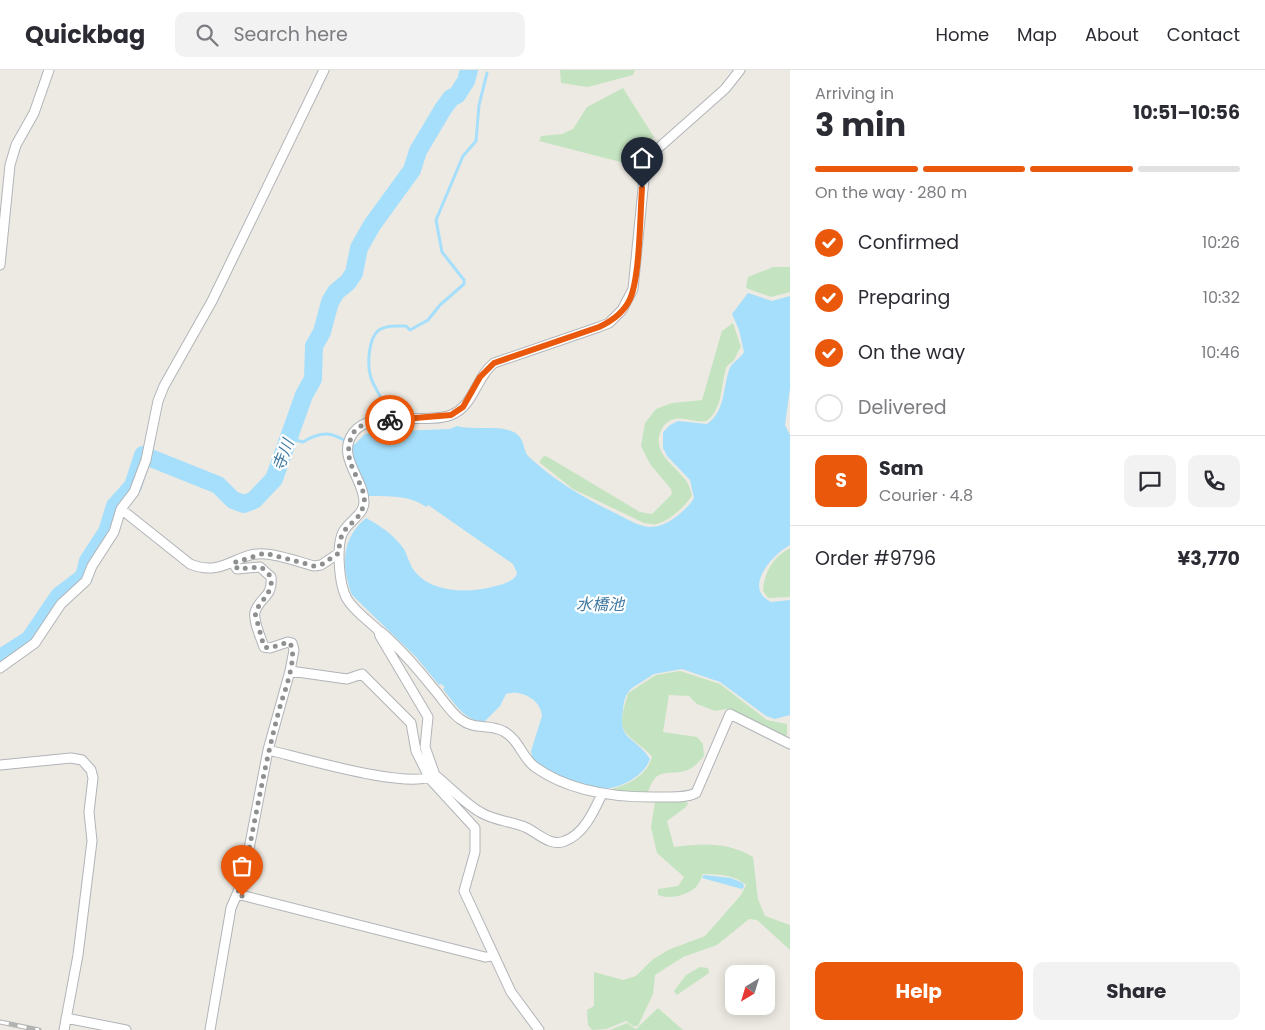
<!DOCTYPE html>
<meta charset="utf-8">
<style>
:root{--surface:#fff;--page:#f2f2f3;--text:#2b2b33;--muted:#7c7c81;--line:#e1e1e2;--accent:#ea580c}
body{margin:0;font-family:Poppins,"Noto Sans JP",sans-serif;background:var(--page);color:var(--text);height:100vh;display:flex;flex-direction:column;font-size:19px;white-space:nowrap}
*{box-sizing:border-box;margin:0}
p{font-size:16px;color:var(--muted)}
.icon{flex:none;width:28px;height:28px;fill:none;stroke:currentColor;stroke-width:2;stroke-linecap:round;stroke-linejoin:round}
.map{position:relative;flex:1;overflow:hidden}
.sheet{display:flex;flex-direction:column;background:var(--surface);width:475px}
.sheet>*{flex:none}
.needle{width:32px;rotate:218deg}
.buttons{position:absolute;left:725px;top:895px;display:grid;gap:10px}
.buttons a{display:grid;place-items:center;width:50px;height:50px;border-radius:10px;background:var(--surface);box-shadow:0 2px 12px #0003;font-size:25px}
.pin{position:absolute;display:grid;place-items:center;width:42px;height:42px;color:#fff;margin:-51px -21px;border-radius:50% 50% 50% 0;rotate:-45deg;box-shadow:0 0 5px #0007}
.pin .icon{rotate:45deg}
.courier{position:absolute;display:grid;place-items:center;width:50px;height:50px;margin:-25px;border:4px solid #ea580c;border-radius:50%;background:#fff;color:#222;box-shadow:0 1px 6px #0007}
.head em{font-style:normal;font-weight:700}
.head div{display:flex;flex-direction:column-reverse}
.head{display:flex;align-items:center;justify-content:space-between;height:85px;padding:0 25px}
h1{font-size:32px;font-weight:700;line-height:38px}
.bar{display:grid;grid-template-columns:repeat(4,1fr);gap:8px 5px;align-content:center;height:60px;padding:0 25px}
.bar i{height:6px;border-radius:4px;background:var(--line)}
.bar .selected{background:var(--accent)}
.bar p{grid-column:span 4}
.line{display:flex;align-items:center;gap:12px;padding:0 25px;border-top:1px solid var(--line)}
.line div{flex:1}
.round{display:grid;place-items:center;flex:none;width:52px;height:52px;border-radius:10px;background:var(--page)}
ol{padding:0 25px;list-style:none}
li{display:flex;align-items:center;gap:15px;height:55px}
li p{margin-inline-start:auto}
li .icon{padding:5px;border-radius:50%;background:var(--accent);color:#fff;stroke-width:4}
li:last-child{color:var(--muted)}
li i{width:28px;height:28px;border:2px solid var(--line);border-radius:50%}
.action{display:flex;gap:10px;margin-top:auto;padding:10px 25px}
.action a{flex:1;height:58px;border-radius:10px;background:var(--accent);color:#fff;font-size:20px;font-weight:700;line-height:58px;text-align:center}
.action a+a{background:var(--page);color:var(--text)}
header{display:flex;align-items:center;gap:30px;box-sizing:border-box;height:70px;padding:0 25px;background:var(--surface);border-bottom:1px solid var(--line)}
header strong{font-size:24px}
nav{display:flex;gap:28px;margin-inline-start:auto;font-size:18px}
.search{width:350px;height:45px;background:var(--page);display:flex;align-items:center;gap:12px;box-sizing:border-box;padding:0 18px;border-radius:10px;color:var(--muted);font-size:19px}
main{display:flex;flex:1;min-height:0}
.map>svg:first-child{display:block}
</style>
<header>
<strong>Quickbag</strong>
<div class="search"><svg class="icon" aria-label="search" viewBox="0 0 24 24"><circle cx="10" cy="10" r="6"/><path d="M15 15l6 6"/></svg>Search here</div>
<nav><a>Home</a><a>Map</a><a>About</a><a>Contact</a></nav>
</header>
<main>
<div class="map">
<svg width="790" height="960" viewBox="0 0 790 960">
<rect width="100%" height="100%" fill="#edeae3"/>
<path fill="#c4e4c1" d="M560,0h75l-2,5 -45,12 -27,-4z
M623,18l31,49 -12,14 -6,15 -97,-25 2,-5 21,-2 11,-5 14,-22z
M773,197h17v25l-19,5 -25,-9 2,-11z
M733,253l8,24c-3,4 -5,10 -7,13 -2,3 -6,4 -8,8 -5,16 -3,38 -17,51 -9,9 -34,-11 -46,8 -14,23 9,36 21,51 5,5 6,11 8,17 -6,11 -23,26 -35,29 -4,1 -9,-1 -13,-1l-71,-34 -34,-27 5,-6 4,1 92,55 12,2 20,-20 -1,-5 -21,-25 -9,-18 4,-23 11,-14 16,-6 30,-3 20,-69z
M790,478v49l-22,1 -5,-7c1,-19 10,-34 27,-43z
M680,601l40,13 47,36 20,4v11l-4,2 -57,-28 -11,2 -18,-7 -8,-8 -20,-1 -6,37 34,5 6,7 1,12c-5,6 -11,13 -19,15 -19,5 -28,-5 -37,21l-23,2 -20,-3c21,-6 40,-12 47,-34 -8,-12 -31,-20 -30,-36 0,-9 4,-19 6,-28l28,-18z
M684,730l4,3 -2,4 -19,14 7,26c28,-4 55,-5 79,10l5,42 7,17 25,9v25l-33,-30 -8,-1 -32,26 -34,12 -28,18 -2,19 -15,32h-5l-7,-5 -20,8 -14,1 -4,-5 -1,-15 7,-4v-34l29,8 13,-4 16,-16 16,-10 37,-14 36,-41 5,-10c-12,-11 -27,-10 -43,-11 -1,2 -2,5 -3,7 -6,14 -30,19 -42,14v-6l20,-3 6,-9 -27,-24 -6,-26 4,-25z
M700,897l8,1 1,5 -32,22 -3,-4 12,-16z
M658,938l25,22h-73l17,-7 9,6z"/>
<path fill="#a6dffb" d="M748,223l24,8 18,-5v92l-5,37 5,10v110c-17,9 -48,43 -19,57l19,-2v115l-15,4 -9,-3 -46,-34 -38,-13 -28,5 -22,14c-7,6 -8,13 -9,22 -6,31 14,27 27,49 -6,17 -28,29 -47,30 -18,1 -54,-17 -70,-27l-2,-11 11,-35c-1,-17 -22,-27 -36,-22l-6,12 -19,19v-3c-18,-4 -27,-19 -38,-33l2,-2 -4,-3 -2,1 -22,-27 -65,-63c-11,-29 -11,-56 14,-77 15,8 28,17 38,31 4,8 6,17 12,24 18,20 52,20 76,14 8,-2 23,-5 25,-14l-4,-9 -85,-59 -2,2c-18,-13 -37,-10 -58,-11l-17,-39v-9l14,-14 8,-2 77,-3 7,-3c17,5 51,-3 62,10 6,7 4,15 10,21 27,25 57,42 90,58 10,5 21,12 32,12 16,0 36,-17 43,-29l-4,-18 -23,-24 -4,-8v-16l7,-7 8,-4 29,3c18,-12 16,-36 22,-54 2,-7 11,-11 15,-18l-5,-22 -7,-16z
M704,805l27,3 12,5 1,4 -2,2 -40,-11z"/>
<g fill="none" stroke-linecap="round" stroke-linejoin="round">
<path stroke="#a6dffb" stroke-width="3" d="M387,346c-1,-15 -11,-24 -16,-38 -4,-12 -3,-40 8,-48 8,-5 18,-4 27,-4l4,4 18,-10 12,-15 24,-21v-4l-22,-28 -6,-32 27,-64 13,-15 3,-36 8,-32
M387,356v8
M289,368l14,4c23,-14 33,-8 54,6"/>
<path stroke="#a6dffb" stroke-width="18" d="M0,588l29,-18 30,-44 25,-19 4,-16 19,-29 8,-26 18,-20 10,-31 75,30 15,15 11,4 10,-4 20,-21 30,-84 9,-16 1,-33 8,-14 8,-30 6,-10 12,-10 6,-9 5,-25 13,-23 40,-55 6,-19 25,-42 8,-11 6,-3 9,-14 3,-11"/>
<defs>
<path id="minor" d="M0,195l10,-100 6,-20 18,-32 15,-43
M121,439l69,55c34,14 47,-13 75,-10 16,1 34,8 49,12l7,-1 18,-12
M233,493l4,6 23,-2 11,10c2,21 -11,19 -16,35 -2,9 6,26 9,35l6,1 18,-6 4,1 2,7 -4,21
M381,562c20,17 36,36 52,56 9,10 17,24 27,31 16,12 28,4 43,12 16,8 19,27 32,36 36,26 85,31 127,30 11,0 24,1 34,-4l34,-79 60,30
M0,598l35,-25 26,-39 25,-23 6,-15 22,-34 7,-23 13,-17 12,-32 12,-59 6,-15 48,-85 112,-231
M268,680l22,-79 57,8 15,-5 49,49 5,28 14,28 45,49v24l-11,39 47,101 28,38
M0,695l71,-7 11,2 9,10 2,8 -4,34 3,29 -14,114 -14,75
M435,705c15,12 29,28 45,37 14,9 32,9 47,16 12,6 24,19 38,13 19,-7 29,-30 37,-47
M237,824l248,63 7,-1
M66,948l60,12
M210,960l21,-122 12,-28 25,-130c31,7 143,41 167,25l-10,-28 3,-30 -48,-81 -1,-5c-10,-10 -25,-20 -32,-32 -8,-14 -12,-58 -2,-70 6,-9 19,-15 19,-27 0,-24 -28,-45 -11,-69 18,-25 72,-8 98,-18 23,-9 25,-38 43,-52l105,-36 10,-4 13,-13 11,-21 13,-130 79,-70 15,-19"/>
</defs>
<use href="#minor" stroke="#b1b4b8" stroke-width="11"/>
<use href="#minor" stroke="#fff" stroke-width="9"/>
<defs>
<path id="rail" d="M0,952l39,8"/>
</defs>
<use href="#rail" stroke="#b2b3b3" stroke-width="5"/>
<use href="#rail" stroke="#fff" stroke-width="3" stroke-dasharray="9" stroke-linecap="butt"/>
</g>
<g fill="none" stroke-linecap="round" stroke-linejoin="round">
<path stroke="#8e9090" stroke-width="5" stroke-dasharray="0 9" d="M242,826l-5,-2 6,-14c12,-59 22,-119 38,-177 4,-12 19,-54 7,-61l-18,6 -6,-1 -9,-34c7,-16 24,-24 12,-42l-7,-4 -22,2 -5,-6 32,-10 49,13 7,-1 18,-12c0,-31 17,-25 24,-46 8,-21 -23,-40 -12,-69 5,-16 24,-17 39,-18"/>
<path stroke="#ea580c" stroke-width="6" d="M390,350l61,-5 12,-8 17,-30 14,-14 105,-36c13,-6 25,-15 31,-28 10,-22 10,-84 12,-111"/>
</g>
<g text-anchor="middle" dominant-baseline="central" stroke-width="4.5" stroke-linejoin="round" paint-order="stroke">
<g font-size="16" font-style="italic" fill="#417ba3" stroke="#fff">
<text transform="translate(283 385) rotate(-69)">寺川</text>
<text x="600" y="534">水橋池</text>
</g>
</g>
</svg>
<div class="buttons">
<a><svg class="needle" viewBox="-14 -14 28 28"><path d="M0-13l5 13h-10z" fill="#e53935"/><path d="M0 13l5-13h-10z" fill="#7c7c81"/></svg></a>
</div>
<div class="pin" style="left:242px;top:826px;background:#ea580c"><svg class="icon" aria-label="bag" viewBox="0 0 24 24"><path d="M5 8h14l-1 12H6zM9 8a3 3 0 0 1 6 0"/></svg></div>
<div class="pin" style="left:642px;top:118px;background:#1f2937"><svg class="icon" aria-label="home" viewBox="0 0 24 24"><path d="M3 11l9-7 9 7M6 9v11h12V9"/></svg></div>
<div class="courier" style="left:390px;top:350px"><svg class="icon" aria-label="bike" viewBox="0 0 24 24"><circle cx="6" cy="16" r="4"/><circle cx="18" cy="16" r="4"/><path d="M6 16l4-8h5l3 8M10 8l3 8H6M13 5h3"/></svg></div>
</div>
<section class="sheet">
<div class="head"><div><h1>3 min</h1><p>Arriving in</p></div><em>10:51–10:56</em></div>
<div class="bar"><i class="selected"></i><i class="selected"></i><i class="selected"></i><i></i><p>On the way · 280 m</p></div>
<ol>
<li><svg class="icon" aria-label="check" viewBox="0 0 24 24"><path d="M5 12l5 5 9-10"/></svg>Confirmed<p>10:26</p></li>
<li><svg class="icon" aria-label="check" viewBox="0 0 24 24"><path d="M5 12l5 5 9-10"/></svg>Preparing<p>10:32</p></li>
<li><svg class="icon" aria-label="check" viewBox="0 0 24 24"><path d="M5 12l5 5 9-10"/></svg>On the way<p>10:46</p></li>
<li><i></i>Delivered</li>
</ol>
<div class="line" style="height:90px"><b class="round" style="background:var(--accent);color:#fff">S</b><div><b>Sam</b><p>Courier · 4.8</p></div><a class="round"><svg class="icon" aria-label="chat" viewBox="0 0 24 24"><path d="M4 5h16v11H9l-5 4z"/></svg></a><a class="round"><svg class="icon" aria-label="phone" viewBox="0 0 24 24"><path d="M5 4h4l2 5-3 2q2 4 5 5l2-3 5 2v4C11 20 4 13 5 4z"/></svg></a></div>
<div class="line" style="height:65px"><div>Order #9796</div><b>¥3,770</b></div>
<div class="action"><a>Help</a><a>Share</a></div>
</section>
</main>
